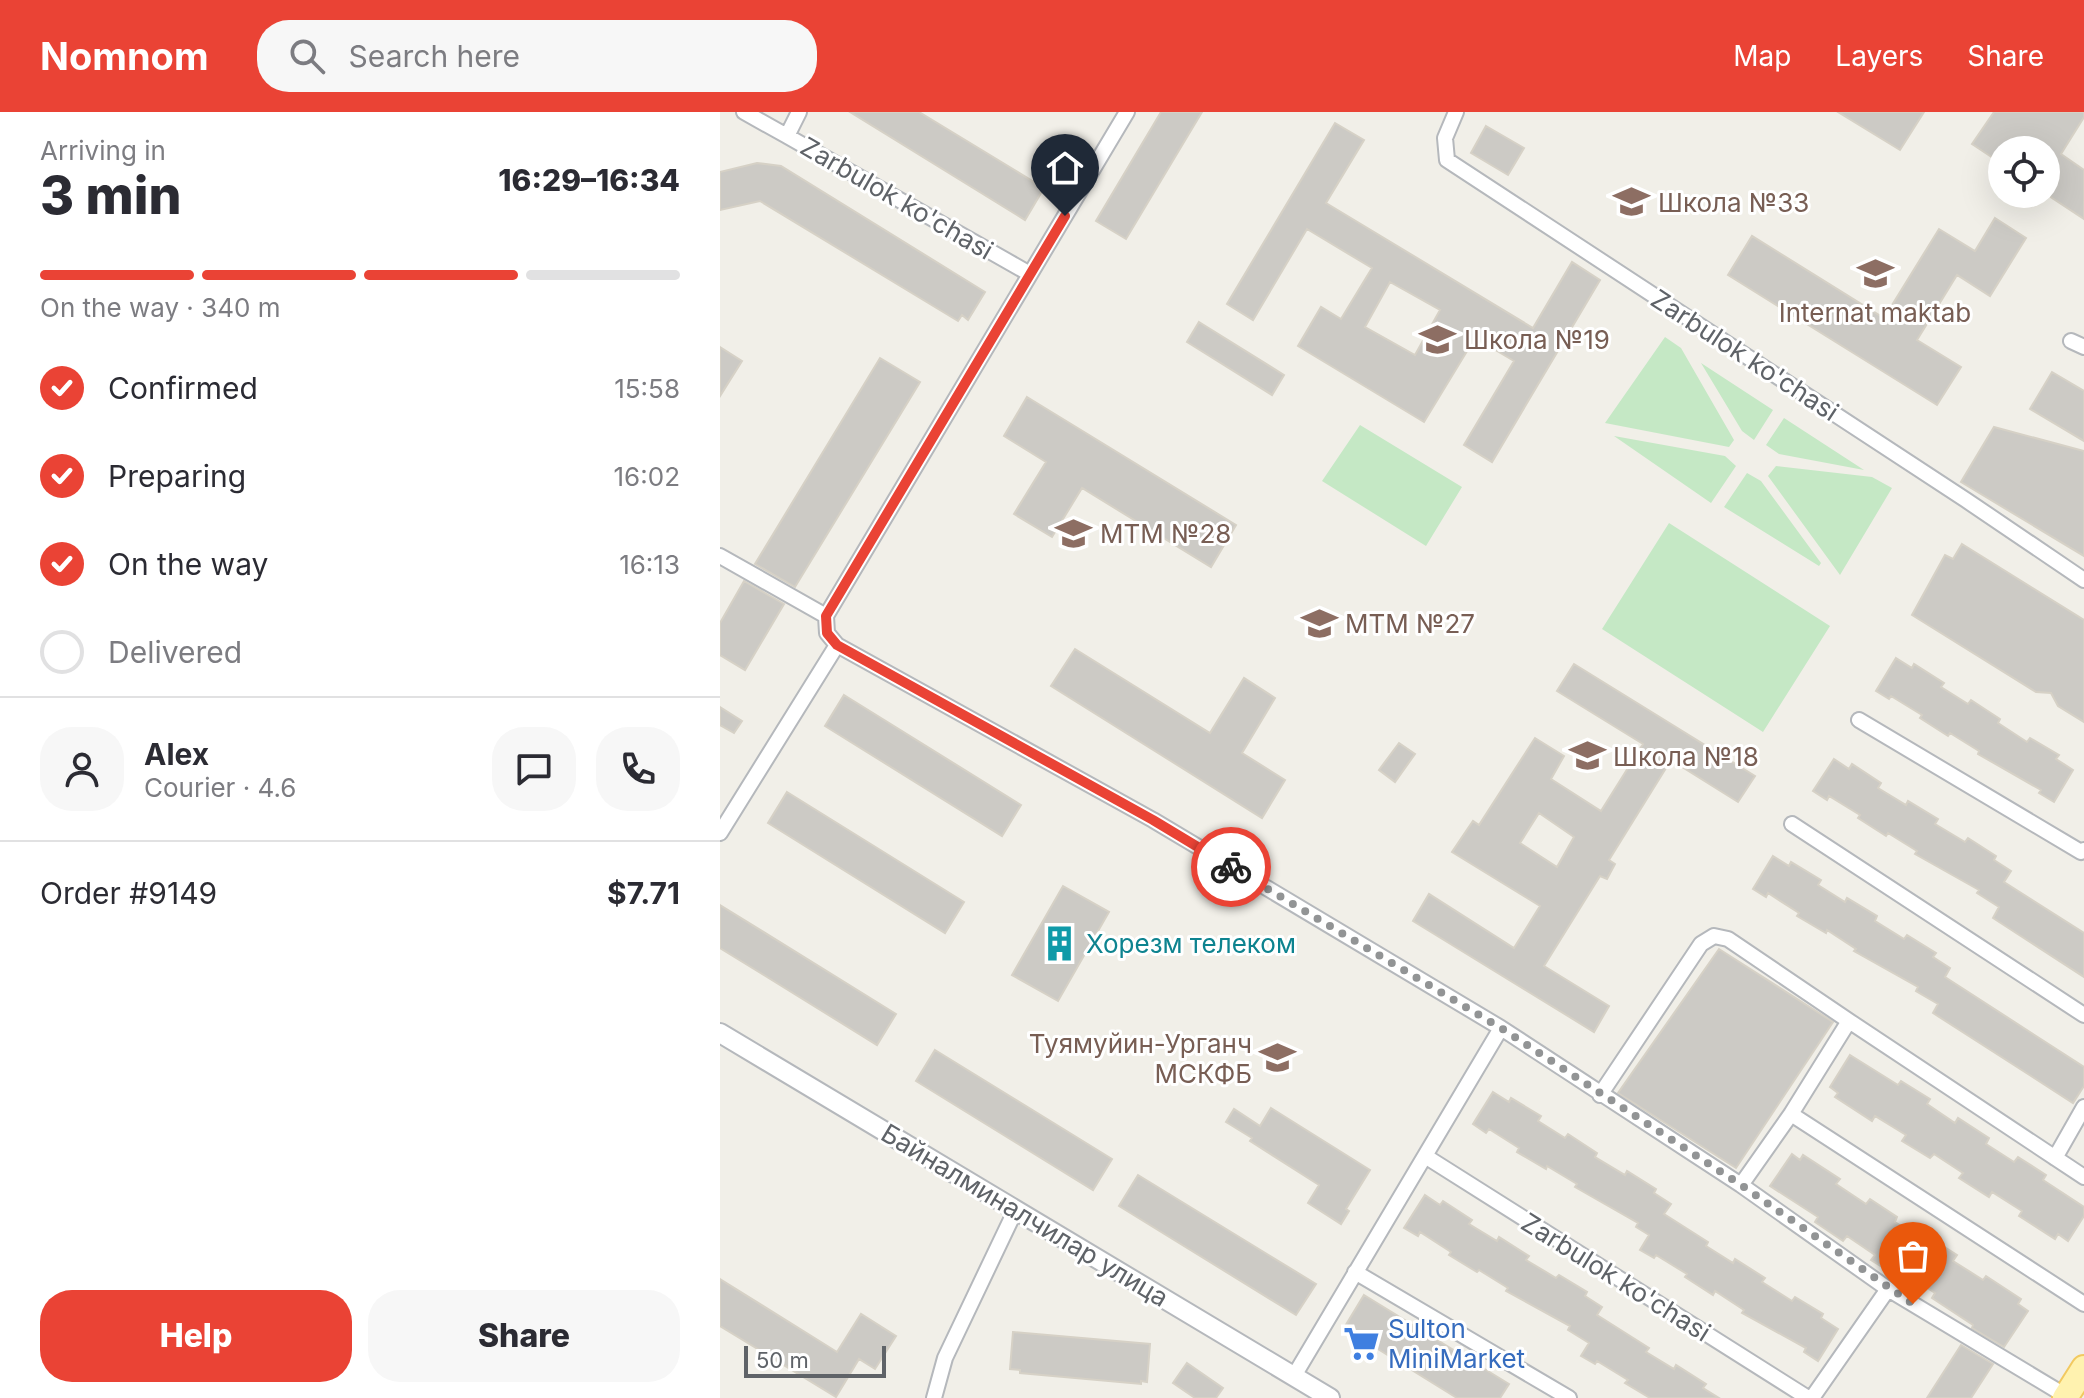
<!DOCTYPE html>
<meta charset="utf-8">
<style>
:root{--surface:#fff;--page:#f7f7f7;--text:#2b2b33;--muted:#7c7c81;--line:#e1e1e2;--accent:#ea4335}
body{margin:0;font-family:Inter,sans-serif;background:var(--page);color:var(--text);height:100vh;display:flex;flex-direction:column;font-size:30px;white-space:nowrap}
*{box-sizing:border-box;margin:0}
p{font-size:26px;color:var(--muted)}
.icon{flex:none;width:44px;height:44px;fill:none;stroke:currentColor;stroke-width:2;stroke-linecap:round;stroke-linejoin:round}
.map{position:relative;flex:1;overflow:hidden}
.sheet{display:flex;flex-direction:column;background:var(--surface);width:720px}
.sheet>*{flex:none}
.tools{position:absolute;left:1268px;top:24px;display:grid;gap:16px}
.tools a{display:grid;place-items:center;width:72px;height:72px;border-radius:50%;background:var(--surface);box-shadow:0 8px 32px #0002;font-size:40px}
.scale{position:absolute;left:24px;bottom:20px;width:142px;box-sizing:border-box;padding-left:8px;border:4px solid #5f6368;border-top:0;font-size:22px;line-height:28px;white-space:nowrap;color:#5f6368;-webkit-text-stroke:6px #fff;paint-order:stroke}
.pin{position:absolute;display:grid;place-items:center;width:68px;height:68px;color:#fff;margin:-82px -34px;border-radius:50% 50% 50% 0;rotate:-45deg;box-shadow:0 0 8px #0007}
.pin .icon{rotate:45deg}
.courier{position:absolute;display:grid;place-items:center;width:80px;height:80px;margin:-40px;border:6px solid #ea4335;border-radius:50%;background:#fff;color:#222;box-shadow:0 2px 10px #0007}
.head em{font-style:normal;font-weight:800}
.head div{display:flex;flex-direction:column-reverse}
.head{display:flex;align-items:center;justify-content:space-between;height:136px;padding:0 40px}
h1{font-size:52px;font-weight:800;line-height:60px}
.bar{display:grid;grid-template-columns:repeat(4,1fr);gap:12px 8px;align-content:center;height:96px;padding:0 40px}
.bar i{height:10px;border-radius:6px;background:var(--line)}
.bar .current{background:var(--accent)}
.bar p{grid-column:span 4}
.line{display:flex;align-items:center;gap:20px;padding:0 40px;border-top:2px solid var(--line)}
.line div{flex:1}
.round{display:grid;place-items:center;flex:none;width:84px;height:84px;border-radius:32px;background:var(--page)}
ol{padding:0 40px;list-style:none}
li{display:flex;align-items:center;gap:24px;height:88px}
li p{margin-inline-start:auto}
li .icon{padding:8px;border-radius:50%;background:var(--accent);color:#fff;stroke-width:4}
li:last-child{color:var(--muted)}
li i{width:44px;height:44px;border:4px solid var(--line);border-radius:50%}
.button{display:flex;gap:16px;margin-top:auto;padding:16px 40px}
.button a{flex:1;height:92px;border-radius:32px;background:var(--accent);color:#fff;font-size:32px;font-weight:800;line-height:92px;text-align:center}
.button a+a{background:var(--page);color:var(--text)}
header{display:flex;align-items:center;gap:48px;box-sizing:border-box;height:112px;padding:0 40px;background:var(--accent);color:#fff}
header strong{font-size:38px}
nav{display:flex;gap:44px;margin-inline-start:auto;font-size:28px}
.search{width:560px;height:72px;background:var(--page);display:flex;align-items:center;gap:20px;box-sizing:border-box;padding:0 28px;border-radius:32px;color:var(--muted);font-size:30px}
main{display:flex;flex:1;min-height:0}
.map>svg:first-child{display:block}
</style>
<header>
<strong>Nomnom</strong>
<div class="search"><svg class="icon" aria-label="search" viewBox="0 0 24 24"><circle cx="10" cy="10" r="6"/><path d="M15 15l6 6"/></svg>Search here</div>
<nav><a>Map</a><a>Layers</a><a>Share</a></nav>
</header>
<main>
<section class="sheet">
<div class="head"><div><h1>3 min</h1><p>Arriving in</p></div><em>16:29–16:34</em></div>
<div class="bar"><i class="current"></i><i class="current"></i><i class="current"></i><i></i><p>On the way · 340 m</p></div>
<ol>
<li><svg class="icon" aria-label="check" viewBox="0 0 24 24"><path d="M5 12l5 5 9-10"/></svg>Confirmed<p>15:58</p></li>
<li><svg class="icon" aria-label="check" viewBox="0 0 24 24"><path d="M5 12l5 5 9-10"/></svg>Preparing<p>16:02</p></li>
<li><svg class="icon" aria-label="check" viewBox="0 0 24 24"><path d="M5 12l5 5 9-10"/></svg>On the way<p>16:13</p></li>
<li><i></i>Delivered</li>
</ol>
<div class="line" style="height:144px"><a class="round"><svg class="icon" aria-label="person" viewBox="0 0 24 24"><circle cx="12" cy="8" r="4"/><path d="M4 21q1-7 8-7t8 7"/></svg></a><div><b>Alex</b><p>Courier · 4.6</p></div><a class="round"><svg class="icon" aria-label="chat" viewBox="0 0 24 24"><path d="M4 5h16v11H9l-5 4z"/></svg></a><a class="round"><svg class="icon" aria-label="phone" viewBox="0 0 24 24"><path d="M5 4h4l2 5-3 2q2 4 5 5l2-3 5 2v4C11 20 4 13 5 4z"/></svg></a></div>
<div class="line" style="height:104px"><div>Order #9149</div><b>$7.71</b></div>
<div class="button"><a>Help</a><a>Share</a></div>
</section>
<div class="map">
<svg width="1364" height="1286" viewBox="0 0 1364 1286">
<rect width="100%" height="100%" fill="#f1efe8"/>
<path fill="#c5e8c5" d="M945,225l16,11 53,92 -5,7 -124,-24z
M981,251l72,47 -19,30 -12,-9z
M1064,306l80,52 -85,-16 -13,-9z
M640,313l102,62 -36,59 -104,-65z
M894,324l111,20 11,10 -25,37z
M1056,354l96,11 20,11 -52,87 -72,-99z
M1027,361l14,8 60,82 -2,3 -95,-59z
M949,411l161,103 -67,106 -161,-103z"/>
<path fill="#cccac5" stroke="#d6d1c6" stroke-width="2" fill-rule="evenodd" d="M130,0h69l125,76 -19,32z
M441,0h41l-76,127 -30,-18z
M1118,0h86l-24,38z
M1274,0h90v5l-23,37 23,16v49l-38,-25v-44h-44v14l-30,-20z
M615,11l29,17 -38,63 207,125 39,-66 28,18 -108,182 -28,-17 50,-84 -39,-23 -51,84 -126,-76 23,-39 20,12 31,-51 -65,-39 -54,91 -26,-16zM670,170l50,28 -25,45 -50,-28z
M766,14l38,22 -16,27 -37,-22z
M37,51l24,3 204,126 -17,28 -6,-5 -4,6 -198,-120 -40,9v-38z
M1275,106l31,20 -36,58 -33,-21 -40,65 44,27 -24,38 -209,-130 24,-39 132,82 55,-89 36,22z
M479,210l85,53 -12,20 -85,-53z
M0,235l22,14 -22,35z
M160,246l40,24 -125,205 -40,-23z
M1332,260l32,19v50l-54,-32z
M307,285l209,128 -25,42 -129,-79 -30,49 -38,-23 32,-52 -42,-26z
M1274,315l90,24v105l-123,-74z
M1242,432l122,76v102l-26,-16 -7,-13 -15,-1 -124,-77 33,-60 8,4z
M24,469l40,23 -39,66 -25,-15v-32z
M355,537l135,84 34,-55 31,20 -33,55 43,27 -23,38 -211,-132z
M1176,546l16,10 2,-4 30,19 -3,4 27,17 3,-4 29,19 -2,4 29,19 3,-4 29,17 -3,4 17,11 -19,32 -15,-9 2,-3 -63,-36 1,-3 -29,-18 -2,3 -28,-18 2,-3 -31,-19 -2,3 -13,-8z
M854,552l181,112 -17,26 -67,-42 -62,100 6,4 -8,15 -7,-3 -56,90 65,40 -15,26 -181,-111 16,-27 85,54 26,-42 -88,-54 21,-31 6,4 56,-87 29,18 -13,23 50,32 42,-67 -86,-53zM819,701l35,24 -17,30 -37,-24z
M124,583l177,110 -19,31 -177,-110z
M0,595l22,14 -8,12 -14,-8z
M679,631l16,11 -20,28 -16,-12z
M1114,647l15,10 3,-5 29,19 -3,5 28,17 2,-4 30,18 -3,5 30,18 3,-4 28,18 -2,4 17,11 -7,11 80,51v44l-91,-59 6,-11 -22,-14 2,-3 -64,-36 2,-3 -29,-18 -2,3 -28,-18 2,-3 -31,-19 -2,4 -14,-9z
M67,680l177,110 -19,31 -177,-110z
M1053,744l16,10 2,-4 30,18 -3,5 27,17 2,-4 30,18 -2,5 29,18 3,-4 29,18 -3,4 17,11 -5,9 139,90v19l-11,17 -140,-90 5,-9 -22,-13 2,-4 -64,-36 2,-2 -29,-19 -1,3 -29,-17 2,-3 -31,-20 -2,4 -13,-8z
M343,774l46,26 -51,89 -46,-26z
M0,793l176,109 -19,31 -157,-97z
M999,837l114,73 -97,146 -118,-75z
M215,938l177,109 -19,31 -177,-109z
M1130,943l48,30 3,-4 29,18 -3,5 28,19 3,-5 31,20 -3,6 28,18 4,-5 28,18 -3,5 41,27v9l-16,25 -10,-7 -3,5 -36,-23 3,-5 -30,-19 -3,5 -30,-19 4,-5 -29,-19 -4,4 -28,-17 4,-6 -31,-19 -3,5 -37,-24 3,-4 -8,-6z
M773,980l16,10 2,-4 30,18 -3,5 27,17 3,-4 29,19 -2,4 30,18 2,-4 29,18 -2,4 17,11 -7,10 44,28 -2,4 27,17 2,-4 30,19 -3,4 30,19 3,-4 28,17 -2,4 17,11 -20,32 -14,-9 2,-4 -64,-35 2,-3 -29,-19 -2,4 -28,-18 2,-3 -31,-19 -2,3 -14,-8 9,-15 -13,-8 2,-4 -63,-36 2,-3 -30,-18 -1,3 -29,-17 2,-4 -30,-19 -3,4 -13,-9z
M551,996l99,62 -24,39 3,2 -8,13 -33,-21 11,-18 -69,-44 2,-3 -26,-16 8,-13 26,17z
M1072,1042l8,6 3,-5 37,24 -4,5 30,20 4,-5 27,18 -2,5 29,19 3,-5 30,19 -4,6 30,19 3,-4 35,23 -3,5 10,7 -24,36 -32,-19 1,-3 -41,-27 3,-5 -29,-19 -3,6 -32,-20 4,-5 -28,-19 -4,5 -28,-19 3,-5 -48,-31z
M418,1063l178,109 -20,31 -177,-109z
M705,1083l15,10 3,-4 29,19 -3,4 28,17 2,-4 30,19 -3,4 30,18 3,-3 28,17 -2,4 17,11 -5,8 52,33 -3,4 28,17 2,-4 30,19 -3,4 16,10h-69l-25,-15 3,-3 -31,-19 -2,3 -14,-8 8,-13 -21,-13 2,-4 -64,-35 2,-3 -29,-18 -2,2 -28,-17 2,-3 -31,-20 -2,4 -14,-8z
M0,1167l117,73 24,-38 35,22 -21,33 -16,-10 -23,38 -116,-71z
M644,1183l145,89 -9,14h-43l-113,-70z
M293,1220l137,12 -3,38 -6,-1v3l-121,-11v-3l-10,-1z
M1241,1233l32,19 -22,34h-44z
M467,1251l36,25 -7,10h-21l-22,-15z"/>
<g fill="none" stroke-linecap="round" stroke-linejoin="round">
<defs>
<path id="minor" d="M24,0l43,24
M79,0l-12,24 243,138
M407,0l-301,504 1,17 10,12 316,175 348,208
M736,0l-11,26 2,22 519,340 118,80
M1351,229l13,6
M0,444l106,60
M1139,608l222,132 3,-2
M1072,712l292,191
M0,721l117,-188
M880,983l101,-151 13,-8 14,3 121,82
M1071,1002l293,190
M705,1044l383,242
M1335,1046l29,-51
M1021,1073l147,104 -76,109
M635,1160l214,126
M1168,1177l178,107
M574,1264l207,-348 240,157 50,-71 58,-93 235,156
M214,1286l11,-40 71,-149"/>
<path id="tertiary" d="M0,921l610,365"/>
<path id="primary" d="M1345,1286l19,-30"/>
</defs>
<use href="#minor" stroke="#b5b8bc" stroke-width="18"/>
<use href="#tertiary" stroke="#b5b8bc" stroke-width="22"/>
<use href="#primary" stroke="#f2c960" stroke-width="28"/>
<use href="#minor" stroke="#fff" stroke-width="14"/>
<use href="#tertiary" stroke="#fff" stroke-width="18"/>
<use href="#primary" stroke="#fff2af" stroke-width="24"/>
</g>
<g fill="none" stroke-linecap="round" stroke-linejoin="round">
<path stroke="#929495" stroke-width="8" stroke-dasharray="0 14.4" d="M511,755l270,161 240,157 172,119"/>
<path stroke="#ea4335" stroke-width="10" d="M345,104l-239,400 1,17 10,12 316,175 78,47"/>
</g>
<defs>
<symbol id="school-bare" viewBox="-9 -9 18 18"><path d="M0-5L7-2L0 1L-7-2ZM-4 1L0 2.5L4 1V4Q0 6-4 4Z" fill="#8d6e63" stroke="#fff" stroke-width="2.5" paint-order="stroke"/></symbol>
<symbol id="building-bare" viewBox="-9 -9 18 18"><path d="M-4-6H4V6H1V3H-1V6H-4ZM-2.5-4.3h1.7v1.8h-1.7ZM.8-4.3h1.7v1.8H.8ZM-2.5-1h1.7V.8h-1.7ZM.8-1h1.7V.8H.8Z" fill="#0f9aa8" stroke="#fff" stroke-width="2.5" paint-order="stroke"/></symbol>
<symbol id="supermarket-bare" viewBox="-9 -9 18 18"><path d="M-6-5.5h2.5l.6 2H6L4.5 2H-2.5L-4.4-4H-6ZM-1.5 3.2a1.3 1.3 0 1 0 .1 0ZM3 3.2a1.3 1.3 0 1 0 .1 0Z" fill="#3f7fe0" stroke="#fff" stroke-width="2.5" paint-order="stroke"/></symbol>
</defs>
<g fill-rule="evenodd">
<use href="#school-bare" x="886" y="64" width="51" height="51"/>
<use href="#school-bare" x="1130" y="136" width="51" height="51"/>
<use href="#school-bare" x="692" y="202" width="51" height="51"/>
<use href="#school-bare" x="328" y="396" width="51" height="51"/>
<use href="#school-bare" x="574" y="486" width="51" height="51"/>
<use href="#school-bare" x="842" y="618" width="51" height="51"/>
<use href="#building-bare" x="314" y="806" width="51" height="51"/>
<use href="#school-bare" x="532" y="920" width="51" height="51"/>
<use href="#supermarket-bare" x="616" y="1206" width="51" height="51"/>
</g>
<g text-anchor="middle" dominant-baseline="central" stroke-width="6" stroke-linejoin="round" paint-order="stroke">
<g font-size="26" fill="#5f6368" stroke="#fff">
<text transform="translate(177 86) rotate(30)">Zarbulok ko'chasi</text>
<text transform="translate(1025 243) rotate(33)">Zarbulok ko'chasi</text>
<text transform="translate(305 1103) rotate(31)">Байналминалчилар улица</text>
<text transform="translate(896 1165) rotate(32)">Zarbulok ko'chasi</text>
</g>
<g font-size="26" fill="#785e54" stroke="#fff" text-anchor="start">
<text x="938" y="90">Школа №33</text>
<text x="1155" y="200" text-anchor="middle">Internat maktab</text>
<text x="744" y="227">Школа №19</text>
<text x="380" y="421">MTM №28</text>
<text x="625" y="511">MTM №27</text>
<text x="893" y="644">Школа №18</text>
<text x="532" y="931" text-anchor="end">Туямуйин-Урганч<tspan x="532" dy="30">МСКФБ</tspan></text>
</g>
<g font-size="26" fill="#0d838f" stroke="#fff" text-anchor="start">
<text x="366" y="831">Хорезм телеком</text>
</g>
<g font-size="26" fill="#366cbe" stroke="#fff" text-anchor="start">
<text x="668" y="1216">Sulton<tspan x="668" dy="30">MiniMarket</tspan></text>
</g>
</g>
</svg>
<div class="tools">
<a><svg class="icon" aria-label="locate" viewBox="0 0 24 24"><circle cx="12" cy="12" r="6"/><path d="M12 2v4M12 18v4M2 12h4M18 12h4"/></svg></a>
</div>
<div class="scale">50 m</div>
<div class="pin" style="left:1193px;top:1192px;background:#ea580c"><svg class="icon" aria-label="bag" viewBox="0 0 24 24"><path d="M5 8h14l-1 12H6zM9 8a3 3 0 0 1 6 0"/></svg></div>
<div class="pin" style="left:345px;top:104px;background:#1f2937"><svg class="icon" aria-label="home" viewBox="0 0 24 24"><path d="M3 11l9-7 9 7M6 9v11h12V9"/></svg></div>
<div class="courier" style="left:511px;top:755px"><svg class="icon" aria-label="bike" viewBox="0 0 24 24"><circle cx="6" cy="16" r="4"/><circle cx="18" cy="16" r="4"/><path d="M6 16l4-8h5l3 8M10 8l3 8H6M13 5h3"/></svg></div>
</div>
</main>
